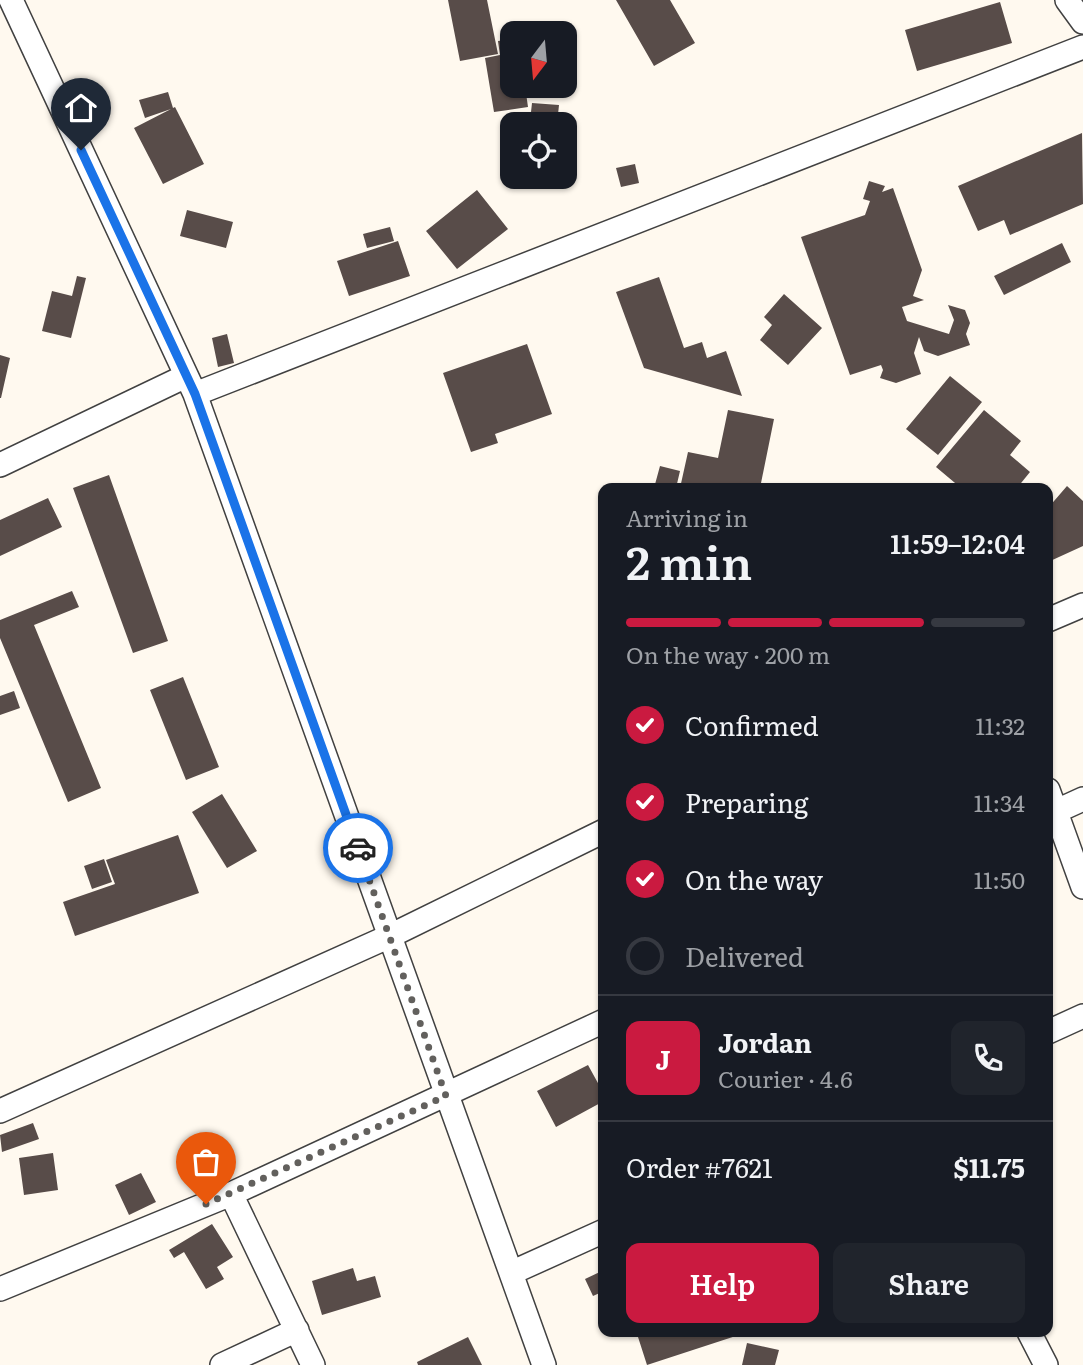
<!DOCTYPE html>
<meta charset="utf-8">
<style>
:root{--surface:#171b24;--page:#20242c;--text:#f1f3f6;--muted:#9ea1a6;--line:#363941;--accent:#ca1a40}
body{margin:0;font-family:Literata,serif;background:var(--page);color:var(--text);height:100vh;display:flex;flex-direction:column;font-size:26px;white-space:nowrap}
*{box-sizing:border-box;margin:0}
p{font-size:23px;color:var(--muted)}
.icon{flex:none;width:38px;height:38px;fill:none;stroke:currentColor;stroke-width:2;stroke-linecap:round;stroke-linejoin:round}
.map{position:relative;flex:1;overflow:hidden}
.details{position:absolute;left:598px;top:483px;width:455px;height:854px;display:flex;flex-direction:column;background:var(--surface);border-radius:14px;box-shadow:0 2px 5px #0004}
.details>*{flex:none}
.needle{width:46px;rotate:196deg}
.tools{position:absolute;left:500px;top:21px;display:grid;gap:14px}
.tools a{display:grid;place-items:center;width:77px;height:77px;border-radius:14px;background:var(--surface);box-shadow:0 2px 5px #0004;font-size:35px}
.pin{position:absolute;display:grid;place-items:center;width:60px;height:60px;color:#fff;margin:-72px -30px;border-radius:50% 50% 50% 0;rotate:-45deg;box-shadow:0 0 7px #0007}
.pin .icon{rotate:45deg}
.courier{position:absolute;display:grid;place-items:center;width:70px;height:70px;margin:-35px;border:5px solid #1a73e8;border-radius:50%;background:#fff;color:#222;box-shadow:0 2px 9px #0007}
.overview em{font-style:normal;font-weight:600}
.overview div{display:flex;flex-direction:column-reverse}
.overview{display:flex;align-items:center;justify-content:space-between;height:119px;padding:0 28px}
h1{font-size:46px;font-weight:600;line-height:52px}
.bar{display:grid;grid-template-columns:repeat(4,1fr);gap:10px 7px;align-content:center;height:84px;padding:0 28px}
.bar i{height:9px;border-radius:5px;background:var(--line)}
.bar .current{background:var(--accent)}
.bar p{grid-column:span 4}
.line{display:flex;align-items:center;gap:18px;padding:0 28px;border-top:2px solid var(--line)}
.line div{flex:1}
.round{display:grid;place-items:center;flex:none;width:74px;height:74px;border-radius:14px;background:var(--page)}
ol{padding:0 28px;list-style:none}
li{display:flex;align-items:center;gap:21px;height:77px}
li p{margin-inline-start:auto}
li .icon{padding:7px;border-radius:50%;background:var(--accent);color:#fff;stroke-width:4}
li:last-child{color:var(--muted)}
li i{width:38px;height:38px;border:4px solid var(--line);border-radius:50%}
.primary-button{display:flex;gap:14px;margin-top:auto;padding:14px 28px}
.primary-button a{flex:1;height:80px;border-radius:14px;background:var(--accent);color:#fff;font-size:28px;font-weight:600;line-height:80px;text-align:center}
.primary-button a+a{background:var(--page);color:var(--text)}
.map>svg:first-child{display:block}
</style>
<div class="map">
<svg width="1083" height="1365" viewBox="0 0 1083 1365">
<rect width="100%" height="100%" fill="#fff9ef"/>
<path fill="#584c49" d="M448,0h39l11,54 -38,7z
M616,0h54l25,43 -41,23z
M1000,2l12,41 -95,28 -12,-41z
M513,39v47h12l3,21 -34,5 -9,-54 15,-3 -2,-14z
M168,92l5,16 2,-1 29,57 -41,20 -29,-56 37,-19 -26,9 -6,-18z
M532,103l27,2 -2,19h-40v-5l13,2z
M1082,133l1,71 -73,31 -6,-15 -26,11 -20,-45z
M635,164l4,19 -18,4 -5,-19z
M869,181l16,5 -3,6 11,-4 29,82 -9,26 11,4 -22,7 5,14 42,13 5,-14 -6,-15 17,5 5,13 -4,11 4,11 -32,11 -14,-5 -5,-14 -5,16 7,21 -25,9 -16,-5 3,-8 -2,-5 -31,10 -49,-138 64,-22 5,-14 -7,-2z
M477,190l31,39 -51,40 -31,-38z
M187,210l46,12 -7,26 -46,-12z
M390,227l4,14 -27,7 -4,-14z
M398,241l12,35 -61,20 -12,-35z
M1062,243l9,19 -67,33 -10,-19z
M77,276l9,2 -15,60 -29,-7 10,-40 20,5z
M659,277l25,71 18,-6 5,16 19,-7 16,45 -98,-28 -28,-76z
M784,294l38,34 -34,37 -28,-25 12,-15 -8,-8z
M227,334l7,29 -16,4 -6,-29z
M527,344l25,70 -57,20 3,9 -27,9 -28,-79z
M0,355l10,3 -9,40h-1z
M950,376l32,26 -44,53 -32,-26z
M728,410l46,9 -14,69h-80l8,-36 30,6z
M984,410l37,31 -11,14 20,17 -13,16h-56l-25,-21z
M660,466l20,5 -4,17h-22z
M109,475l59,166 -35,12 -60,-165z
M1067,486l16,15v45l-35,16v-54z
M48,498l14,29 -62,29v-36z
M72,591l7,16 -45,18 67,163 -33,14 -68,-164v-18z
M183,677l36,90 -33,13 -36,-90z
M14,691l6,17 -20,7v-19z
M222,794l35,57 -30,17 -35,-56z
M178,835l21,58 -124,43 -12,-34 52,-18 -9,-24z
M104,859l8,23 -20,7 -8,-23z
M588,1065l16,29v7l-48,26 -19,-36z
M33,1123l6,16 -37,13 -2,-17z
M53,1153l5,37 -34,5 -5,-37z
M141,1173l15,29 -27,13 -14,-30z
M212,1224l21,33 -16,10 7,12 -18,10 -22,-37 -10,6 -5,-8z
M353,1268l4,13 18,-5 6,21 -59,18 -10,-34z
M604,1270v21l-11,5 -8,-17z
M655,1332h93l-101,33 -9,-28z
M468,1337l14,28h-64l-1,-3z
M747,1343l32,7 -4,15h-33z"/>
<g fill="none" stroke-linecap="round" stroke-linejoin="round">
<defs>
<path id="minor" d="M11,0l184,394 349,971
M1067,0l16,22
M195,394l888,-347
M0,465l186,-89
M1048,620l35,-15
M1048,790l35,97
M1048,815l35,-16
M1048,1032l35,-16
M0,1111l390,-175 214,-105
M231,1194l82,171
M511,1273l93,-42
M0,1289l231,-95 373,-173
M1029,1332l17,33
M222,1365l75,-35"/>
</defs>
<use href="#minor" stroke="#414141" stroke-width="26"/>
<use href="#minor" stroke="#fff" stroke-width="23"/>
</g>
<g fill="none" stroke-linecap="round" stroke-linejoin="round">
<path stroke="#62605d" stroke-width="7" stroke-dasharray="0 12.6" d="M206,1204l240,-108 -88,-248"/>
<path stroke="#1a73e8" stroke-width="9" d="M81,150l114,244 163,454"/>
</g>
</svg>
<div class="tools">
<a><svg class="needle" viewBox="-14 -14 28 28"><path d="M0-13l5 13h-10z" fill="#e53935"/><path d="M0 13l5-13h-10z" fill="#9ea1a6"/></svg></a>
<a><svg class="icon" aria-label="locate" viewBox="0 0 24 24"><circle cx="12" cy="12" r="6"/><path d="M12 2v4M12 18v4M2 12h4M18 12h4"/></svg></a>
</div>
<div class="pin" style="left:206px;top:1204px;background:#ea580c"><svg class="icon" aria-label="bag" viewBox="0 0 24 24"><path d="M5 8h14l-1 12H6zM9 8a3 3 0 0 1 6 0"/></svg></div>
<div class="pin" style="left:81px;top:150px;background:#1f2937"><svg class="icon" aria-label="home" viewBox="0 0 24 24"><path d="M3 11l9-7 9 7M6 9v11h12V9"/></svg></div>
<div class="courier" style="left:358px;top:848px"><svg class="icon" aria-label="car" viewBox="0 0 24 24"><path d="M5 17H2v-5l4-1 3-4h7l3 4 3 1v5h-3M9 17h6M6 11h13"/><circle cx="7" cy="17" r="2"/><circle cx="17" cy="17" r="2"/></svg></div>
<section class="details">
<div class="overview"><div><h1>2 min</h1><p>Arriving in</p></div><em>11:59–12:04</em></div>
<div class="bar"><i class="current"></i><i class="current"></i><i class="current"></i><i></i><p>On the way · 200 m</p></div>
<ol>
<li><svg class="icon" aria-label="check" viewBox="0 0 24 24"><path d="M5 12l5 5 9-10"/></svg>Confirmed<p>11:32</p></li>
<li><svg class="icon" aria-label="check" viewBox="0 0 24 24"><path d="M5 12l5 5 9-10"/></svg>Preparing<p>11:34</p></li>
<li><svg class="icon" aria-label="check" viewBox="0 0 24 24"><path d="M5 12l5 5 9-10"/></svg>On the way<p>11:50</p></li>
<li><i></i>Delivered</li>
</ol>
<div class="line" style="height:126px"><b class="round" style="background:var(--accent);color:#fff">J</b><div><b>Jordan</b><p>Courier · 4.6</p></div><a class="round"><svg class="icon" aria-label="phone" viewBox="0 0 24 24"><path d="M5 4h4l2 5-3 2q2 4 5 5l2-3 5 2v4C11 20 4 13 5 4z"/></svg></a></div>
<div class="line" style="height:91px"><div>Order #7621</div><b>$11.75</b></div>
<div class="primary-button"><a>Help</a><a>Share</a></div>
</section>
</div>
